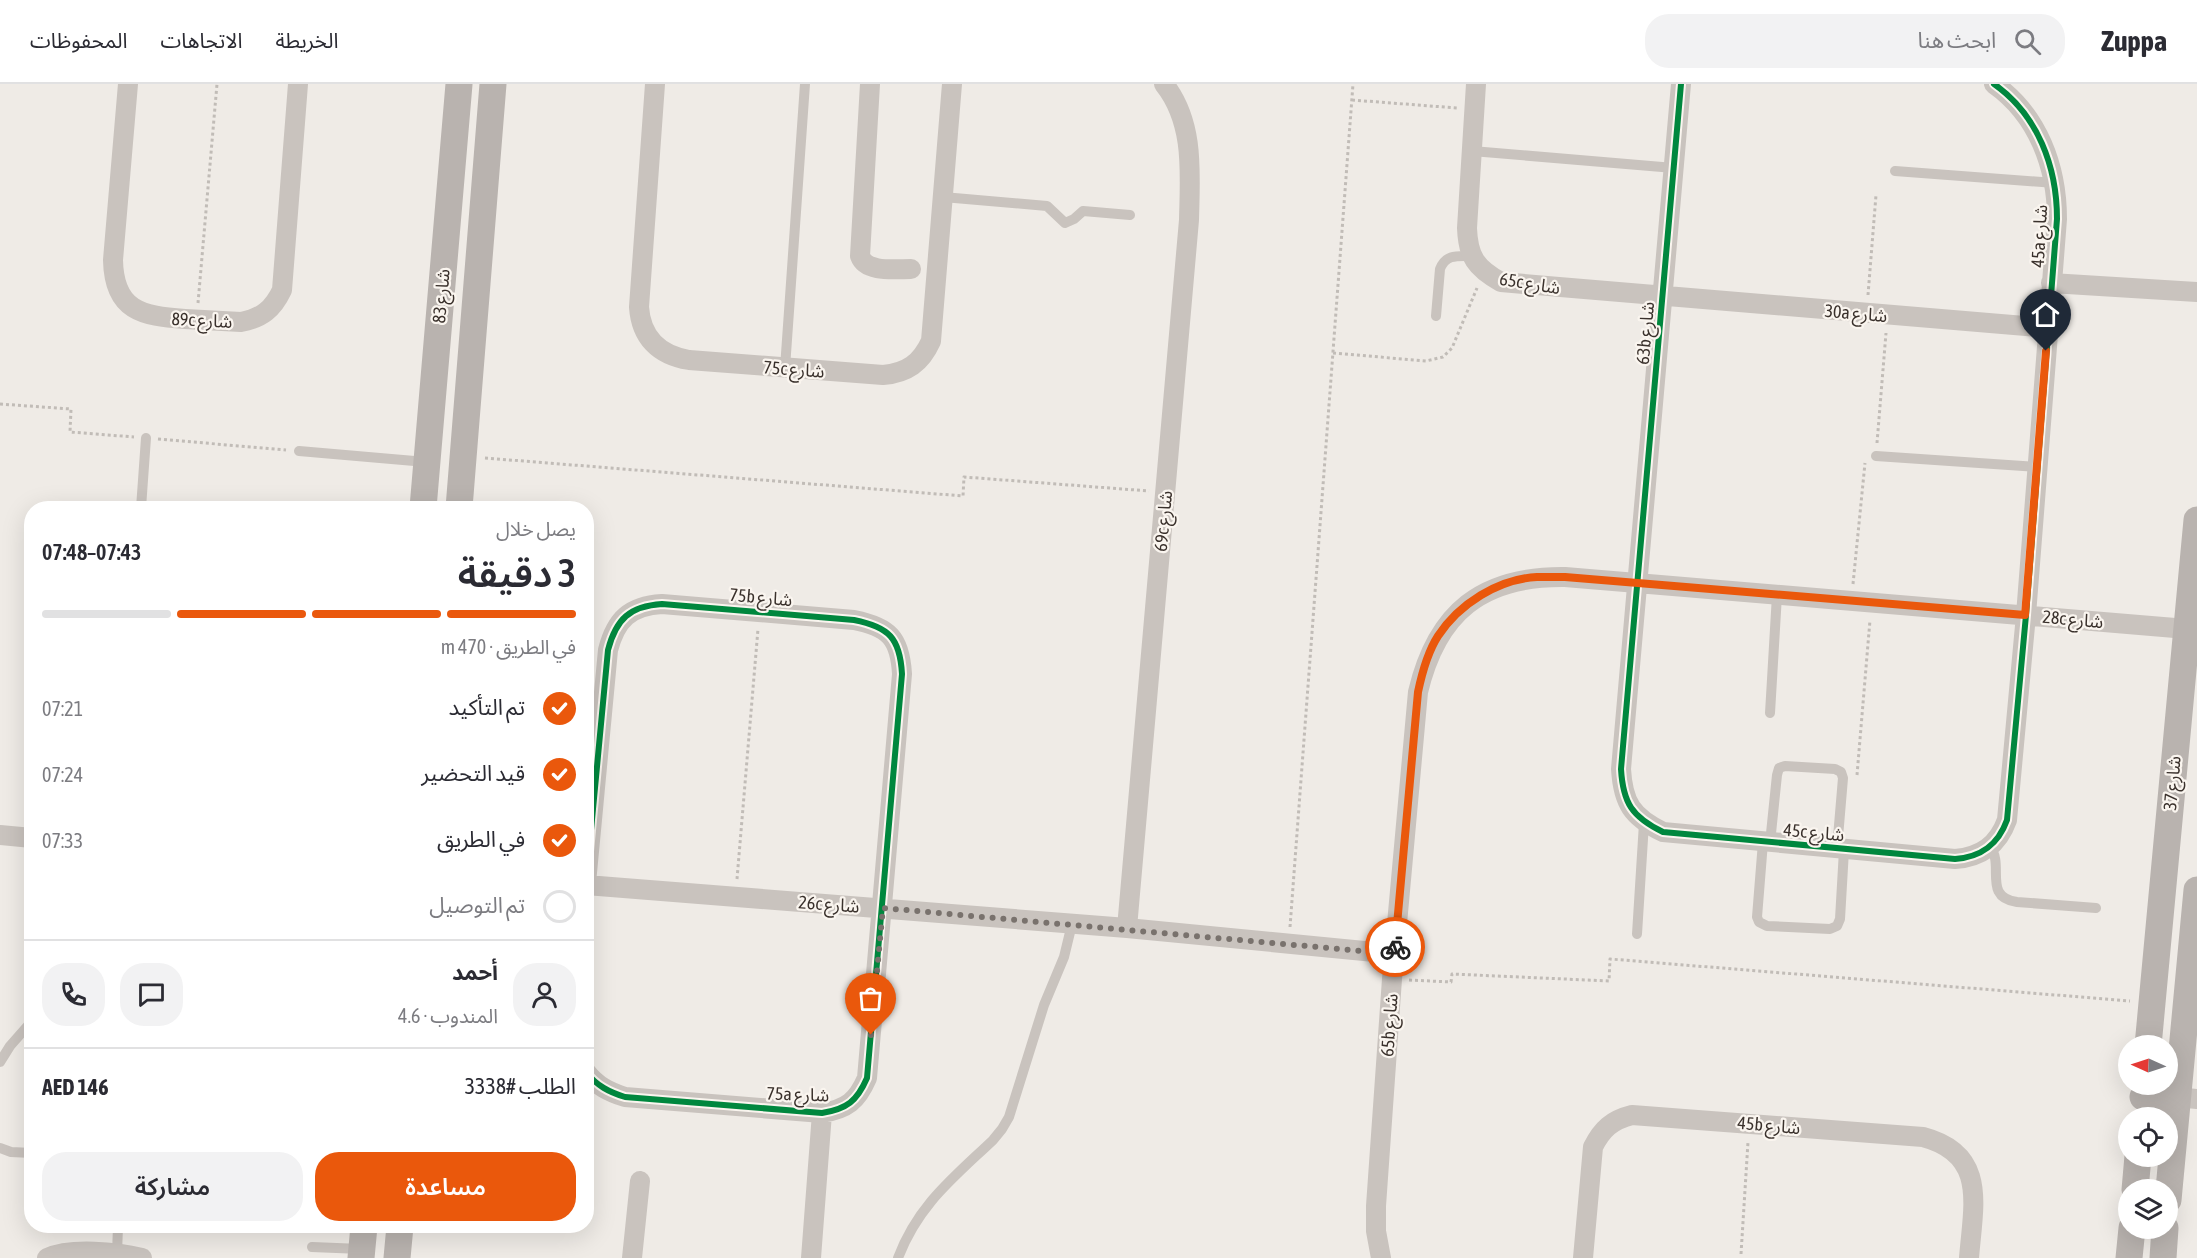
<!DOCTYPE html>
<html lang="ar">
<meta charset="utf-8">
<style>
:root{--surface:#fff;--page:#f2f2f3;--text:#2b2b33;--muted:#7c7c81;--line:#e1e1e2;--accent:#ea580c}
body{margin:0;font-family:"Asap Condensed","Noto Sans Arabic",sans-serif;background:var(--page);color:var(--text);direction:rtl;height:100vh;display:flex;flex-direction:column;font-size:22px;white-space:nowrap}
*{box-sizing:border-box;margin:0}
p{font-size:20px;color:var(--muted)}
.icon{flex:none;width:33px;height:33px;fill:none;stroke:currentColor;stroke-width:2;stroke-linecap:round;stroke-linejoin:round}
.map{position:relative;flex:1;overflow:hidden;direction:ltr}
.drawer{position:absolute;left:24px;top:417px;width:570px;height:732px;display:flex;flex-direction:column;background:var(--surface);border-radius:24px;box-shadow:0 6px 24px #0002;direction:rtl}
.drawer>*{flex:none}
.needle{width:39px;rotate:273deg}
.fabs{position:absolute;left:2118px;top:951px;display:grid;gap:12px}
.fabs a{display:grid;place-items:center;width:60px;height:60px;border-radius:50%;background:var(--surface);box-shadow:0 6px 24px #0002;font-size:30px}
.pin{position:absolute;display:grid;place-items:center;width:51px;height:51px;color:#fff;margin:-62px -26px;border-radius:50% 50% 50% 0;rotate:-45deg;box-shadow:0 0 6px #0007}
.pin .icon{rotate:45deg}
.courier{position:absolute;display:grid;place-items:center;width:60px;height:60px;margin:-30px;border:4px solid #ea580c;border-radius:50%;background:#fff;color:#222;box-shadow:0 2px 8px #0007}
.head em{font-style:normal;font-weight:600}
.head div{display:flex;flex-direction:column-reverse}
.head{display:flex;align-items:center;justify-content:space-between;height:102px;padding:0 18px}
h1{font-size:39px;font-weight:600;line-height:45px}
.bar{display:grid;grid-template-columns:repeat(4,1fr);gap:9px 6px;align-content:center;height:72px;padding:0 18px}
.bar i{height:8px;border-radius:4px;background:var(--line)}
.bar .selected{background:var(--accent)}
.bar p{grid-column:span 4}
.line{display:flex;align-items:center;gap:15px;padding:0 18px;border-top:2px solid var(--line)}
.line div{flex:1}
.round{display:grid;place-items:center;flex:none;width:63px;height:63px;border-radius:24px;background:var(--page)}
ol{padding:0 18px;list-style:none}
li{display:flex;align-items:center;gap:18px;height:66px}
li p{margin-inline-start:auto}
li .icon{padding:6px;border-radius:50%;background:var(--accent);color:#fff;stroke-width:4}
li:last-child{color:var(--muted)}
li i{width:33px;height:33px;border:3px solid var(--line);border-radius:50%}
.button{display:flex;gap:12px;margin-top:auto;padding:12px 18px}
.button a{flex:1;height:69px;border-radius:24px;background:var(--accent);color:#fff;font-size:24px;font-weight:600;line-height:69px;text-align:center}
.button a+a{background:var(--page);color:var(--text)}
header{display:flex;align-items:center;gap:36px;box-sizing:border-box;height:84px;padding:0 30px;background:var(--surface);border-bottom:2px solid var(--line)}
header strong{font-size:28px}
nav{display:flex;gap:33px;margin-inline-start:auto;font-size:21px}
.search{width:420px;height:54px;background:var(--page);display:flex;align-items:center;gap:15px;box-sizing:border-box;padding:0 21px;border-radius:24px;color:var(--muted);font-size:22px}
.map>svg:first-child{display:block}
</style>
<header>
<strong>Zuppa</strong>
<div class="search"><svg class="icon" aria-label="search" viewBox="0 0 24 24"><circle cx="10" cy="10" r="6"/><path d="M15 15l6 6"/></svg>ابحث هنا</div>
<nav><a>الخريطة</a><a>الاتجاهات</a><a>المحفوظات</a></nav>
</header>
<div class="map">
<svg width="2197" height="1174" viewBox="0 0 2197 1174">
<rect width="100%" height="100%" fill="#efebe6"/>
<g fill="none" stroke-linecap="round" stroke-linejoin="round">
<path stroke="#c1bcb7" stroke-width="3" stroke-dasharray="3 3" stroke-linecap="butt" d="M1352,16l105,8
M1868,211l8,-100
M198,219l19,-219
M1333,269l93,8 17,-4 9,-9 25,-60
M0,320l71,5 -1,23 64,5
M158,355l128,11
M1877,359l9,-110
M485,374l478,38 1,-19 185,14
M1853,500l12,-121
M1857,691l13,-155
M737,795l21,-250
M1290,843l63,-843
M1409,896l42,2 1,-8 157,7 1,-22 520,42
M1741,1170l7,-112"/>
<path stroke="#c9c3be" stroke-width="10" d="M1472,67l202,17
M1895,87l160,12
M943,113l104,9 18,17 9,-4 9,-8 47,4
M1436,232l4,-47c6,-15 17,-13 32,-13
M785,284l20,-284
M299,367l127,11
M1876,372l161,11
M141,424l5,-70
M1770,629l7,-118
M1763,758l-6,75 2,5 8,4 63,3 7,-3 3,-7 4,-69
M1770,759l7,-68 2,-7 6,-2 50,3 6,3 2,6 -6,71
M1990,763c15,18 -8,50 27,55l79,6
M1637,850l7,-111
M0,978l10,-16 22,-25
M0,1064l11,4 21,1
M312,1163l49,2
M117,1170l1,-28
M898,1174c20,-53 55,-80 95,-118l9,-11 7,-12 35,-112 20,-48 8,-33"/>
<path stroke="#c9c3be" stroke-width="20" d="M128,0l-15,176c1,51 29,56 72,59 19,1 38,2 56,3 21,-4 32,-13 41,-32l16,-206
M655,0l-16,223c2,30 19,48 50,53l194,15c24,-2 38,-12 48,-34l21,-257
M870,0l-10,172c6,17 35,13 51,13
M1476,0l-9,144c1,29 9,40 34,54l547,46
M1681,0l-60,685c2,34 11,48 42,63l292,27c26,-2 43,-14 52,-39l19,-205 31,-396c0,-52 -19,-104 -63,-135
M2051,199l146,9
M0,751l32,3
M586,799l22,-233c8,-31 22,-44 54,-46l192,16c35,7 46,18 48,54l-35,404c-10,23 -20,31 -45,35l-197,-16c-16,-5 -28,-11 -39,-25
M586,801l541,43 268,26
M1127,844l62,-708c1,-46 6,-97 -25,-136
M2177,1013l20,2
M47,1174c24,-11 70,-6 95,0
M632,1174l8,-77
M811,1174l11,-145
M1381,1174l-5,-27v-25l16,-227 26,-287c19,-80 64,-116 147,-115l622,52
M1583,1174l10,-111c9,-18 19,-27 39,-32l291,22c65,17 50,69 46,121"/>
<path stroke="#b9b3af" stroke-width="27" d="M423,424l36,-424
M459,424l34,-424
M2148,962l49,-526
M2143,1013l9,-5 8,5 1,21
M2135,1106l3,-34
M2168,1116l29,-310
M361,1174l3,-32
M397,1174l3,-32
M2129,1174l3,-30
M2163,1174l2,-30"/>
<defs>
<path id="cycleway" d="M1681,0l-60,685c2,34 11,48 42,63l292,27c26,-2 43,-14 52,-39l19,-205 31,-396c0,-52 -19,-104 -63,-135
M586,799l22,-233c8,-31 22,-44 54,-46l192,16c35,7 46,18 48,54l-35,404c-10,23 -20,31 -45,35l-197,-16c-16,-5 -28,-11 -39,-25"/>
</defs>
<use href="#cycleway" stroke="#faf5ef" stroke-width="10"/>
<use href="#cycleway" stroke="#00873e" stroke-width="6"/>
</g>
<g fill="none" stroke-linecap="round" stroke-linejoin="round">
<path stroke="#79726d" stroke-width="6" stroke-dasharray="0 10.8" d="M871,951l12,-127 512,46v-7"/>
<path stroke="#ea580c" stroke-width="8" d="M1395,863l23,-255c4,-19 9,-39 20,-56 21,-32 60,-57 99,-59 9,0 19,0 28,0l460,38 21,-264"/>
</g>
<g text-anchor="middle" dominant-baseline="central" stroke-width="4.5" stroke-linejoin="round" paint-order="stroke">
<g font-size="18" fill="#3a312c" stroke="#faf5ef">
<text transform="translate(2039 152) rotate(-87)">45a شارع</text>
<text transform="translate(1530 199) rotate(9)">65c شارع</text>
<text transform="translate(441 212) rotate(-85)">شارع 83</text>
<text transform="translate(1856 229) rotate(5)">30a شارع</text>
<text transform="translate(202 236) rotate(3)">89c شارع</text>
<text transform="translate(1645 249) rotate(-85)">63b شارع</text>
<text transform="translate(794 285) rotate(4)">75c شارع</text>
<text transform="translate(1163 437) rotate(-85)">69c شارع</text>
<text transform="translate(761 513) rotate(5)">75b شارع</text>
<text transform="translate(2073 535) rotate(5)">28c شارع</text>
<text transform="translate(2172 699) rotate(-85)">شارع 37</text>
<text transform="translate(1814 748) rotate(5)">45c شارع</text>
<text transform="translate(829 820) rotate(4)">26c شارع</text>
<text transform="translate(1389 941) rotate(-86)">65b شارع</text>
<text transform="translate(798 1010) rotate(2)">75a شارع</text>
<text transform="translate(1769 1041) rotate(5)">45b شارع</text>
</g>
</g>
</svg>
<div class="fabs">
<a><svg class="needle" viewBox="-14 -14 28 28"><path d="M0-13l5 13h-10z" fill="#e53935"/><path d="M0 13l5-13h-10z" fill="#7c7c81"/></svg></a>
<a><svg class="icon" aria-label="locate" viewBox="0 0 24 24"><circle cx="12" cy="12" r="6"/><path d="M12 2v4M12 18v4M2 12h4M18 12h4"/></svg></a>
<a><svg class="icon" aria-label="layers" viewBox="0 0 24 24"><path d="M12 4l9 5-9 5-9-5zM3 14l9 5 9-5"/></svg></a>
</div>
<div class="pin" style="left:871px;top:951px;background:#ea580c"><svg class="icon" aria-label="bag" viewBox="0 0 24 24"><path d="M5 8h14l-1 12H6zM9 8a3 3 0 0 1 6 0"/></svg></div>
<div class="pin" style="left:2046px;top:267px;background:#1f2937"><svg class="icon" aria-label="home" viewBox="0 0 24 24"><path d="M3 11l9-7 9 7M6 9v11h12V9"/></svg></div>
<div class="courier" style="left:1395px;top:863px"><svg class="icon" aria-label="bike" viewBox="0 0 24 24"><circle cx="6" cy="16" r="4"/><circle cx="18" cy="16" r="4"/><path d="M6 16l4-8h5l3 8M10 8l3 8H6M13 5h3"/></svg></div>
<section class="drawer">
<div class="head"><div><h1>3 دقيقة</h1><p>يصل خلال</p></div><em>07:43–07:48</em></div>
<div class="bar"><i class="selected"></i><i class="selected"></i><i class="selected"></i><i></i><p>في الطريق · 470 m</p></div>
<ol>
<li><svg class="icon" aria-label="check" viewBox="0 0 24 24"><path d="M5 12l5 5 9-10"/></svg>تم التأكيد<p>07:21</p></li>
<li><svg class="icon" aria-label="check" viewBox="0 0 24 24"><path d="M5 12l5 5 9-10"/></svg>قيد التحضير<p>07:24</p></li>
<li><svg class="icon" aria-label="check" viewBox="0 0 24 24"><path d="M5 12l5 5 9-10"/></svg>في الطريق<p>07:33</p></li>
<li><i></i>تم التوصيل</li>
</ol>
<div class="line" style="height:108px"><a class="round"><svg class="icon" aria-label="person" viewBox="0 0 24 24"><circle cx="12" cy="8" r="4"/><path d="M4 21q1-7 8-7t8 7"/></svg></a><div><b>أحمد</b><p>المندوب · 4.6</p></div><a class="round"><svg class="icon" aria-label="chat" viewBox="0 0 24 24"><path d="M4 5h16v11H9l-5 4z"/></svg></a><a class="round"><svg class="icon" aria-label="phone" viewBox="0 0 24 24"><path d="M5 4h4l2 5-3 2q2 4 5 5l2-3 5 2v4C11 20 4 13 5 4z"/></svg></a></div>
<div class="line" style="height:78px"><div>الطلب #3338</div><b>AED 146</b></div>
<div class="button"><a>مساعدة</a><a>مشاركة</a></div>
</section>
</div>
